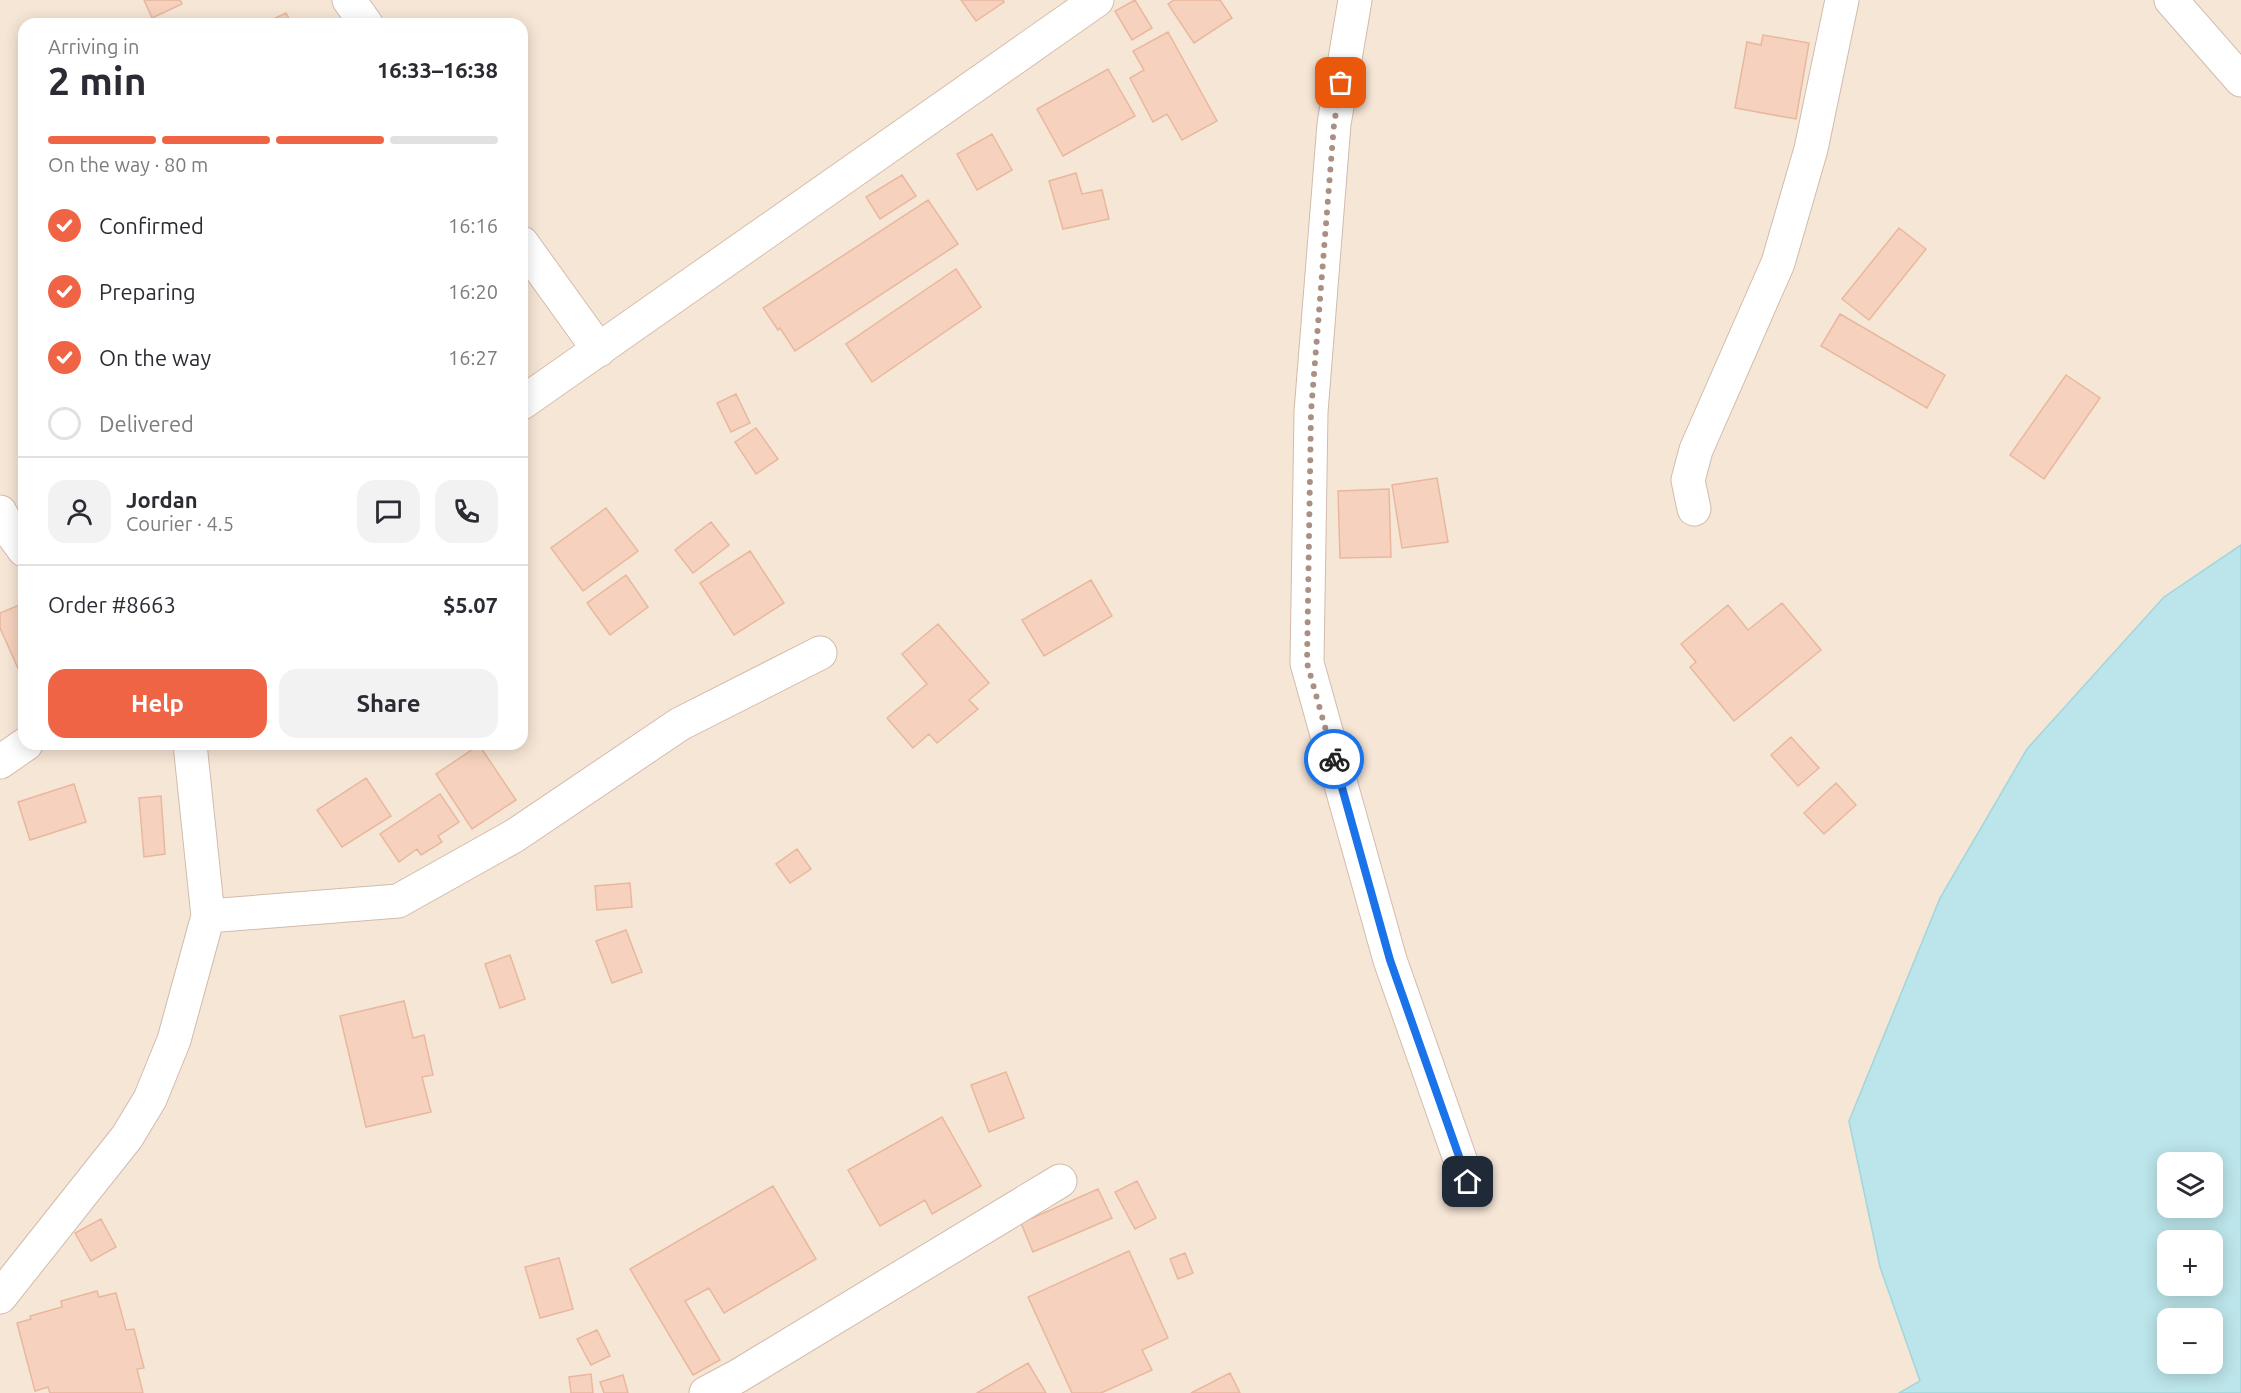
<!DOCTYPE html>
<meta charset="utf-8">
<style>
:root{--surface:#fff;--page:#f2f2f3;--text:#2b2b33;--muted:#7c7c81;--line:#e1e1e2;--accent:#f06446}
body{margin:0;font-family:Ubuntu,sans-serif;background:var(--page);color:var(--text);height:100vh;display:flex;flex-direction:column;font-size:22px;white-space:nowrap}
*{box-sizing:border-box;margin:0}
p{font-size:20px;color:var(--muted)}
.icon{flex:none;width:33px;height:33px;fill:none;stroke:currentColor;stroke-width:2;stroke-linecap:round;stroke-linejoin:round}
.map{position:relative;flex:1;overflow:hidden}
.sheet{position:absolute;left:18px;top:18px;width:510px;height:732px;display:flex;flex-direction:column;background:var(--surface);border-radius:18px;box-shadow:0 3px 15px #0003}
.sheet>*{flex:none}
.buttons{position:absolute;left:2157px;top:1152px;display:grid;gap:12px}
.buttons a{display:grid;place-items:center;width:66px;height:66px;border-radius:12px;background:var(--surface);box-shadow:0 3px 15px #0003;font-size:30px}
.pin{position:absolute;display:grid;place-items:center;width:51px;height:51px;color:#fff;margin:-26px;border-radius:12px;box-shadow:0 3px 9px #0006}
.courier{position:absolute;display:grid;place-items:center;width:60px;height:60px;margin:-30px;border:4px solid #1a73e8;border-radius:50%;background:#fff;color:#222;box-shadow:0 2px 8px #0007}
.head em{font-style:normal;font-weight:600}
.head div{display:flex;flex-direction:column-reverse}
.head{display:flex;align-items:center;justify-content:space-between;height:102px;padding:0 30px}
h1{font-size:39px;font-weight:600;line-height:45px}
.bar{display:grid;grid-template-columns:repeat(4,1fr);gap:9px 6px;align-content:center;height:72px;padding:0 30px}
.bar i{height:8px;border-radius:4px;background:var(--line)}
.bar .active{background:var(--accent)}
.bar p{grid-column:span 4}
.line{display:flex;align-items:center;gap:15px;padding:0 30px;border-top:2px solid var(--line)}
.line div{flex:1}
.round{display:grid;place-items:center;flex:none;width:63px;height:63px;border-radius:18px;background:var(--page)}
ol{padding:0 30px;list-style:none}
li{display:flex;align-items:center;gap:18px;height:66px}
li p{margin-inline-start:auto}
li .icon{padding:6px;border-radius:50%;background:var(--accent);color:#fff;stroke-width:4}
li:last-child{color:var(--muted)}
li i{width:33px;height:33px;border:3px solid var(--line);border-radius:50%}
.action{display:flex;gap:12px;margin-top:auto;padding:12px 30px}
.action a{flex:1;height:69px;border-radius:18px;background:var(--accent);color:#fff;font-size:24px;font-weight:600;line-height:69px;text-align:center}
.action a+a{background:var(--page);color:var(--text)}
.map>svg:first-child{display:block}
</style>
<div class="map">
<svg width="2241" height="1393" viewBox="0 0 2241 1393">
<rect width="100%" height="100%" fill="#fef5e9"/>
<path fill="#f6e6d6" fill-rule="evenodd" d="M0,0h2241v545l-77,52 -137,152 -87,149 -91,223 31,146 40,115 -21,11h-1899zM24,24h498v720h-498z"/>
<path fill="#bbe5ea" stroke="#a0d6dc" stroke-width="1.5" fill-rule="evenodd" d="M2241,545v848h-342l21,-12 -40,-114 -31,-146 91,-223 87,-149 137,-152zM2168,1162h44v46h-44zM2168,1240h44v46h-44zM2168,1318h44v46h-44z"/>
<path fill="#f6d2be" stroke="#e9b79d" stroke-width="1.5" d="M144,0h36l2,4 -30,14z
M961,0h42l1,2 -28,19z
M1135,0l17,28 -20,12 -17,-29z
M1174,0h46l12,18 -38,25 -26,-39z
M286,13l6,11h-29z
M1168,32l49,89 -35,19 -15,-26 -14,8 -23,-44 14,-8 -11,-19z
M1763,35l46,8 -13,76 -61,-11 12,-66 14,3z
M1108,69l27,47 -72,40 -26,-47z
M992,134l20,36 -35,20 -20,-36z
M1076,173l6,21 20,-4 7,29 -46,10 -14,-48z
M902,175l14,21 -36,23 -14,-22z
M928,200l30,44 -163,107 -15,-23 -2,2 -15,-22z
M1899,228l27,21 -57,71 -27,-21z
M956,269l25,38 -109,75 -26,-38z
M1840,314l105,61 -18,33 -106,-62z
M2066,375l34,23 -56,81 -34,-24z
M736,394l14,29 -19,9 -14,-29z
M756,428l22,31 -22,15 -21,-32z
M1437,478l11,64 -46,6 -10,-63z
M1389,489l2,68 -51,1 -2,-67z
M606,508l32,43 -55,40 -32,-43z
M711,522l18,23 -36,28 -18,-23z
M750,551l34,52 -50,32 -34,-52z
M626,575l22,32 -38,28 -23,-32z
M1091,580l21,36 -68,40 -22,-36z
M24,603v71l-3,1 -21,-47v-15z
M1782,603l39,47 -87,71 -44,-54 6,-5 -15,-18 47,-39 20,25z
M938,624l51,59 -20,17 9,9 -41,34 -8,-9 -16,14 -26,-30 40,-34 -25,-30z
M1791,737l28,31 -21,18 -27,-31z
M479,745l37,55 -44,29 -36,-55z
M366,778l25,38 -49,31 -25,-37z
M1836,783l20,22 -32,29 -20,-21z
M74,784l12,38 -56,18 -12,-38z
M440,794l19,28 -21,14 4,6 -21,13 -4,-6 -18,13 -19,-28z
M161,796l4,58 -21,3 -5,-59z
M797,849l14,20 -21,14 -14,-19z
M630,883l2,24 -35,3 -2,-24z
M626,930l16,42 -30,11 -16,-42z
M510,955l15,44 -25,9 -15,-44z
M404,1001l9,37 11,-3 9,40 -11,2 9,35 -65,15 -26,-111z
M1006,1072l18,46 -35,14 -18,-47z
M942,1117l39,69 -49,28 -7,-14 -45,26 -32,-56z
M1137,1181l19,37 -21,11 -20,-37z
M773,1186l43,73 -92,54 -15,-25 -24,13 35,59 -27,15 -63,-106z
M1098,1189l14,29 -79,34 -12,-29z
M101,1219l15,28 -25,14 -16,-28z
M1129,1251l39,87 -26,12 10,20 -51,23h-29l-44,-96z
M1185,1253l8,20 -15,6 -8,-20z
M559,1258l14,51 -33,9 -15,-51z
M97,1291l2,6 17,-4 10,37 8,-1 10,39 -7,1 6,24h-93l-2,-6 -13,4 -18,-68 14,-4 -1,-3 32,-9 -1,-6z
M597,1330l13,26 -19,9 -14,-26z
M1028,1363l18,30h-69z
M1230,1373l10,20h-49z
M591,1374l2,19h-22l-2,-16z
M623,1375l5,18h-24l-4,-11z"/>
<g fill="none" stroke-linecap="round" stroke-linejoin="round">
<defs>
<path id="street" d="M349,0l17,24
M1355,0l-21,124 -23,288 -4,251 83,297 78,222
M2171,0l70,80
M522,243l77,107
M1694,509l-6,-29 8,-30 82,-187 33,-114 31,-149
M0,512l10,19 14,19
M208,916l190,-15 116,-65 166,-112 140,-71
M0,1297l127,-160 23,-38 24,-59 34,-124 -18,-172
M706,1393l32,-17 322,-195"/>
<path id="secondary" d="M522,403l575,-403
M0,762l26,-18"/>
</defs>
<use href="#street" stroke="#d2bbad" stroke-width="35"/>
<use href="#secondary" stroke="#d8beac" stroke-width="35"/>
<use href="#street" stroke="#fff" stroke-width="33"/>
<use href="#secondary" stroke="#fff" stroke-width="33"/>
</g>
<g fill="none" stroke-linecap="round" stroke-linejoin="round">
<path stroke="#a99082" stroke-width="6" stroke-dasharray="0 10.8" d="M1334,759l-27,-96 4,-251 23,-288 7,-41"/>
<path stroke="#1a73e8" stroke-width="8" d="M1334,759l56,201 78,222"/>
</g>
</svg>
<div class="buttons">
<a><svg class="icon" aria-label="layers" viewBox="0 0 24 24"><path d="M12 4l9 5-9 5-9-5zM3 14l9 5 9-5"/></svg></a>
<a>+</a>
<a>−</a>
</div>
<div class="pin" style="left:1341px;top:83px;background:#ea580c"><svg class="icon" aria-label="bag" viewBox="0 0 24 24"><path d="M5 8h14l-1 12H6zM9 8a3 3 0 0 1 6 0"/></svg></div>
<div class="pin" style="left:1468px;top:1182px;background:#1f2937"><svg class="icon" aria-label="home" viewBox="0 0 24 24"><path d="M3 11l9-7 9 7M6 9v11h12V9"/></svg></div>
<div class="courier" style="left:1334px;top:759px"><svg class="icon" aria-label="bike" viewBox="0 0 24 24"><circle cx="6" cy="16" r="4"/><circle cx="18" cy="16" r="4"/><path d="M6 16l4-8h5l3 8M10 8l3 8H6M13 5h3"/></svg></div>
<section class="sheet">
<div class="head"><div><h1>2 min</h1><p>Arriving in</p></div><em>16:33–16:38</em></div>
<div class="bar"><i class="active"></i><i class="active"></i><i class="active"></i><i></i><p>On the way · 80 m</p></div>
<ol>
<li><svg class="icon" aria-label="check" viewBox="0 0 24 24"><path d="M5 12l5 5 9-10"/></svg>Confirmed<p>16:16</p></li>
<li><svg class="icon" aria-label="check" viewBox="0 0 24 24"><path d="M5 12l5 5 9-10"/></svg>Preparing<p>16:20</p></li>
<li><svg class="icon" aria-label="check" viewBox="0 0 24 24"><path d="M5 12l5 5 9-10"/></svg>On the way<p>16:27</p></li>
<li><i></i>Delivered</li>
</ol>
<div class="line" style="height:108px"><a class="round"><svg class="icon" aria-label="person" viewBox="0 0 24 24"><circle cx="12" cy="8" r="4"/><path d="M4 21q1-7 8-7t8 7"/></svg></a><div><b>Jordan</b><p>Courier · 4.5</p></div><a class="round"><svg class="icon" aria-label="chat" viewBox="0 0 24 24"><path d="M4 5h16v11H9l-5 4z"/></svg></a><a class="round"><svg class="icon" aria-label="phone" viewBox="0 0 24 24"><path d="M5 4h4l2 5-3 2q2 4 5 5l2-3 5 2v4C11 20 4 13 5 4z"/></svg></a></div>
<div class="line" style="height:78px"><div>Order #8663</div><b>$5.07</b></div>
<div class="action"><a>Help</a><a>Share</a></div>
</section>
</div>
